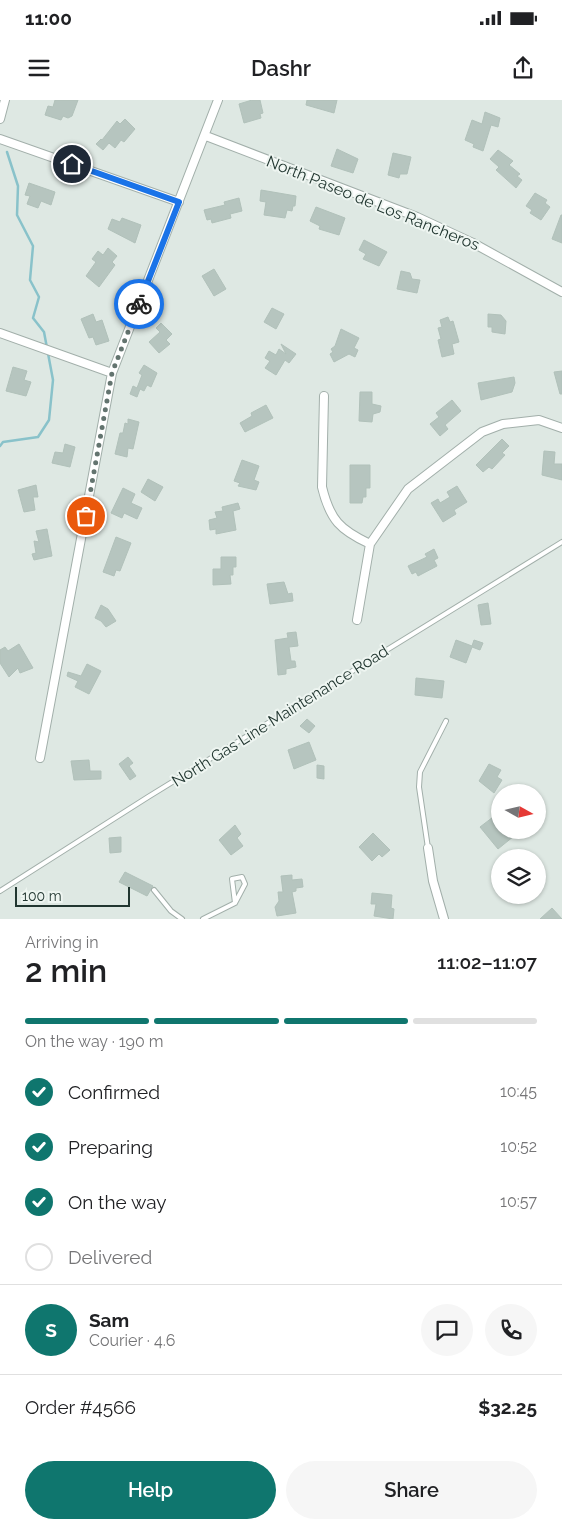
<!DOCTYPE html>
<meta charset="utf-8">
<style>
:root{--surface:#fff;--page:#f6f6f6;--text:#202124;--muted:#757577;--line:#e0e0e0;--accent:#0f766e}
body{margin:0;font-family:Raleway,sans-serif;background:var(--page);color:var(--text);height:100vh;display:flex;flex-direction:column;font-size:19px;white-space:nowrap}
*{box-sizing:border-box;margin:0}
p{font-size:16px;color:var(--muted)}
.icon{flex:none;width:28px;height:28px;fill:none;stroke:currentColor;stroke-width:2;stroke-linecap:round;stroke-linejoin:round}
.map{position:relative;height:819px;overflow:hidden}
.side{display:flex;flex-direction:column;background:var(--surface);flex:1}
.side>*{flex:none}
.needle{width:32px;rotate:98deg}
.buttons{position:absolute;left:491px;top:684px;display:grid;gap:10px}
.buttons a{display:grid;place-items:center;width:55px;height:55px;border-radius:50%;background:var(--surface);box-shadow:0 1px 4px #0004;font-size:25px}
.scale{position:absolute;left:15px;bottom:12px;width:115px;box-sizing:border-box;padding-left:5px;border:2px solid #213630;border-top:0;font-size:14px;line-height:18px;white-space:nowrap;color:#213630;-webkit-text-stroke:4px #eef5f1;paint-order:stroke}
.pin{position:absolute;display:grid;place-items:center;width:42px;height:42px;color:#fff;margin:-21px;border:2px solid #fff;border-radius:50%;box-shadow:0 1px 5px #0007}
.courier{position:absolute;display:grid;place-items:center;width:50px;height:50px;margin:-25px;border:4px solid #1a73e8;border-radius:50%;background:#fff;color:#222;box-shadow:0 1px 6px #0007}
.overview em{font-style:normal;font-weight:600}
.overview div{display:flex;flex-direction:column-reverse}
.overview{display:flex;align-items:center;justify-content:space-between;height:85px;padding:0 25px}
h1{font-size:32px;font-weight:600;line-height:38px}
.bar{display:grid;grid-template-columns:repeat(4,1fr);gap:8px 5px;align-content:center;height:60px;padding:0 25px}
.bar i{height:6px;border-radius:4px;background:var(--line)}
.bar .on{background:var(--accent)}
.bar p{grid-column:span 4}
.line{display:flex;align-items:center;gap:12px;padding:0 25px;border-top:1px solid var(--line)}
.line div{flex:1}
.round{display:grid;place-items:center;flex:none;width:52px;height:52px;border-radius:26px;background:var(--page)}
ol{padding:0 25px;list-style:none}
li{display:flex;align-items:center;gap:15px;height:55px}
li p{margin-inline-start:auto}
li .icon{padding:5px;border-radius:50%;background:var(--accent);color:#fff;stroke-width:4}
li:last-child{color:var(--muted)}
li i{width:28px;height:28px;border:2px solid var(--line);border-radius:50%}
.cta{display:flex;gap:10px;margin-top:auto;padding:10px 25px}
.cta a{flex:1;height:58px;border-radius:30px;background:var(--accent);color:#fff;font-size:20px;font-weight:600;line-height:58px;text-align:center}
.cta a+a{background:var(--page);color:var(--text)}
.status{display:flex;justify-content:space-between;align-items:center;height:35px;padding:0 25px;background:var(--surface);direction:ltr}
.status svg{height:14px;fill:currentColor}
header{display:flex;justify-content:space-between;align-items:center;height:65px;padding:0 25px;background:var(--surface);font-size:22px;font-weight:600}
.map>svg:first-child{display:block}
</style>
<div class="status"><b>11:00</b><svg viewBox="0 0 49 12"><path d="M0 12V9h3v3zM5 12V6h3v6zM10 12V3h3v9zM15 12V0h3v12zM26 1h20v11H26zM47 4h2v5h-2z"/></svg></div>
<header><svg class="icon" aria-label="menu" viewBox="0 0 24 24"><path d="M4 6h16M4 12h16M4 18h16"/></svg>Dashr<svg class="icon" aria-label="share" viewBox="0 0 24 24"><path d="M12 15V3M7 8l5-5 5 5M5 13v7h14v-7"/></svg></header>
<div class="map">
<svg width="562" height="819" viewBox="0 0 562 819">
<rect width="100%" height="100%" fill="#dee8e3"/>
<g fill="none" stroke-linecap="round" stroke-linejoin="round">
<path stroke="#89c2ca" stroke-width="2.5" d="M0,346l3,-4 35,-5 11,-17 4,-40 -9,-48 -11,-14 6,-21 -9,-17 3,-34 -16,-31 1,-29 -11,-34"/>
</g>
<path fill="#b6c5bf" stroke="#b1c1ba" d="M55,0h23l-6,16 -4,2 -5,-2 -2,4 -16,-5 3,-9 5,1z
M252,0h8l3,13 -3,1 1,4 -17,5 -5,-19z
M307,0h30l-3,13 -28,-8z
M485,12l15,6 -2,9 -7,-2 -8,26 -10,-4 1,-3 -9,-4 7,-20 10,4z
M125,19l10,10 -11,13 -3,-2 -6,8 -6,-5 -6,7 -7,-6 5,-5 1,1 15,-19 3,3z
M337,49l21,10 -5,14 -22,-7z
M498,50l15,11 -4,4 11,9 -3,2 5,4 -6,8 -20,-18 3,-3 -9,-8z
M393,53l18,4 -4,17h-7l-1,4 -11,-3z
M29,83l26,9 -4,13 -10,-4 -3,7 -11,-4 3,-8 -5,-1z
M261,90l35,6 -1,10h-2l-1,5 -5,-1 -2,8 -21,-3 2,-13 -6,-1z
M535,93l12,7 -2,3 5,4 -9,13 -11,-7 2,-3 -6,-4z
M239,98l3,13 -12,3 1,4 -19,5 -1,-4 -4,1 -3,-10 21,-5 -1,-3z
M316,107l29,11 -6,17 -20,-6 1,-3 -10,-5z
M561,115h1v28l-10,-4z
M122,118l19,7 -6,18 -27,-14 4,-10 8,3z
M364,140l23,12 -8,14 -16,-7 3,-5 -7,-4z
M108,148l9,8 -5,6 3,3 -16,22 -13,-11 10,-14 -4,-3 6,-8 5,4z
M214,169l12,20 -12,7 -12,-20z
M401,171l9,2 2,6 8,1 -3,13 -20,-4z
M272,208l12,6 -8,15 -12,-7z
M93,214l3,8 6,-2 7,21 -13,4 -3,-8 -4,1 -8,-19z
M488,214l13,1 5,6 -1,13 -13,-2v-5h-4z
M448,217l2,5 3,-1 6,21 -7,2 2,10 -12,3 -4,-17 3,-1 -3,-11 4,-1 -2,-7z
M161,223l11,11 -6,6 4,4 -11,9 -10,-11 11,-10 -4,-4z
M341,229l18,9 -5,10 4,2 -3,7 -6,-3 -15,8 -4,-8 3,-2 -2,-3 4,-3z
M281,244l15,10 -7,9 -4,-3 -9,15 -11,-7 5,-7 -5,-3 4,-7 7,4 3,-6 7,5z
M144,265l13,8 -6,14 -4,-2 -3,6 -4,-2 -3,8 -7,-3 3,-8 4,2 5,-13 -3,-2z
M13,267l14,4 -3,9 7,2 -5,14 -20,-5z
M562,271v23h-2l-6,-22z
M514,277l1,6 -3,9 -31,8 -3,-17z
M360,292h12v12l9,2 -1,6 -7,2 -1,8 -13,-1z
M452,300l9,11 -16,14 3,4 -8,7 -10,-12 9,-7 -3,-4z
M266,305l7,13 -28,14 -5,-9 12,-7 -1,-3z
M128,319l11,3 -6,27 -5,-1 -1,9 -12,-3 5,-21h3l2,-10 3,1z
M502,339l7,7 -7,7 3,2 -13,14 -3,-2 -6,5 -7,-7z
M65,344l10,3 -5,20 -18,-4 3,-11 8,1z
M544,351l11,1 -1,12h8v16l-20,-5z
M242,360l17,6 -5,14 5,2 -3,8 -18,-4 2,-3 -6,-2z
M350,365h20v23h-4v9h-3l-1,6h-12z
M148,379l15,8 -8,14 -14,-9z
M36,385l2,12h-5l2,13 -11,2 -6,-22z
M457,386l10,16 -13,8 2,4 -13,8 -12,-19 7,-4 2,4 10,-6 -3,-5z
M123,388l12,6 -4,9 11,5 -5,11 -13,-6 -2,5 -11,-5z
M238,403l2,6 -7,2 3,19 -20,4v-5l-6,1 -1,-10 8,-2 -2,-6 8,-1 -1,-4z
M47,429l5,27 -18,4 -2,-6 4,-1 -2,-12 5,1 -3,-11z
M116,437l15,6 -11,28 -4,-1 -2,6 -11,-4z
M434,449l4,9 -4,2 3,6 -19,10 -2,-4 -4,2 -4,-8 19,-9 -2,-3z
M221,457h15v10h-3v8h-3l1,9 -18,1v-16h8z
M284,482l4,12 4,-1 1,8 -23,3 -3,-20z
M488,503l3,21 -10,1 -3,-20z
M101,505l7,4 8,12 -10,6 -5,-6 -6,-3z
M296,532l2,14 -9,1 2,14h4l1,6 -10,2v5l-8,1 -3,-35 13,-2 -1,-5z
M456,540l16,6 2,-6 9,3 -3,7 -8,-3 -6,16 -16,-6z
M19,544l14,24 -13,5 -2,-5 -9,9 -9,-14v-13l5,-3 3,4z
M87,564l14,7 -12,23 -14,-7 3,-6 -11,-5 1,-4 13,4z
M416,578l28,3 -2,17 -27,-3z
M307,619l8,7 -6,7 -9,-7z
M309,642l7,18 -22,9 -6,-19z
M128,657l5,6 -4,3 7,10 -6,4 -11,-16z
M89,660l1,11h11v8l-27,1 -3,-19z
M489,664l12,6 -4,7 5,3 -8,13 -15,-12z
M317,665l7,1v13l-7,-1z
M497,714l3,4v12h9l5,6 -16,13 -18,-22z
M235,725l6,9 -4,4 6,8 -12,9 -12,-15z
M373,733l17,17 -8,7 -3,-3 -7,7 -13,-14z
M121,737v15l-11,1 -1,-15z
M125,772l28,14 -6,10 -28,-14z
M292,775v5l10,-1 1,8 -7,1v3l-4,1 4,21 -19,3 -2,-9 4,-6 -1,-9h5l-2,-16z
M372,793l20,2 -1,13 3,1 -1,10 -19,-3 2,-12h-5z
M552,808l10,11h-22z"/>
<g fill="none" stroke-linecap="round" stroke-linejoin="round">
<defs>
<path id="lane" d="M428,748l-9,-61 1,-15 26,-51
M154,790l17,21 11,8
M0,791l148,-94 414,-255
M203,819l32,-16 10,-19 -3,-7 -10,2 3,24"/>
<path id="street" d="M0,19l5,-19
M206,36l211,81 56,26 89,49
M0,39l179,63
M0,233l112,40
M324,296l-2,91c8,33 18,43 48,57
M357,520l13,-76 38,-55 74,-57 21,-8 36,-4 23,8
M40,658l72,-385 106,-273
M428,748l5,33 11,38"/>
</defs>
<use href="#lane" stroke="#a2afaa" stroke-width="6"/>
<use href="#street" stroke="#a2afaa" stroke-width="10"/>
<use href="#lane" stroke="#fff" stroke-width="4"/>
<use href="#street" stroke="#fff" stroke-width="8"/>
</g>
<g fill="none" stroke-linecap="round" stroke-linejoin="round">
<path stroke="#63746f" stroke-width="5" stroke-dasharray="0 9" d="M86,416l26,-143 27,-69"/>
<path stroke="#1a73e8" stroke-width="6" d="M72,64l107,38 -40,102"/>
</g>
<g text-anchor="middle" dominant-baseline="central" stroke-width="4" stroke-linejoin="round" paint-order="stroke">
<g font-size="16" fill="#213630" stroke="#eef5f1">
<text transform="translate(373 103) rotate(22)">North Paseo de Los Rancheros</text>
<text transform="translate(280 616) rotate(-32)">North Gas Line Maintenance Road</text>
</g>
</g>
</svg>
<div class="buttons">
<a><svg class="needle" viewBox="-14 -14 28 28"><path d="M0-13l5 13h-10z" fill="#e53935"/><path d="M0 13l5-13h-10z" fill="#757577"/></svg></a>
<a><svg class="icon" aria-label="layers" viewBox="0 0 24 24"><path d="M12 4l9 5-9 5-9-5zM3 14l9 5 9-5"/></svg></a>
</div>
<div class="scale">100 m</div>
<div class="pin" style="left:86px;top:416px;background:#ea580c"><svg class="icon" aria-label="bag" viewBox="0 0 24 24"><path d="M5 8h14l-1 12H6zM9 8a3 3 0 0 1 6 0"/></svg></div>
<div class="pin" style="left:72px;top:64px;background:#1f2937"><svg class="icon" aria-label="home" viewBox="0 0 24 24"><path d="M3 11l9-7 9 7M6 9v11h12V9"/></svg></div>
<div class="courier" style="left:139px;top:204px"><svg class="icon" aria-label="bike" viewBox="0 0 24 24"><circle cx="6" cy="16" r="4"/><circle cx="18" cy="16" r="4"/><path d="M6 16l4-8h5l3 8M10 8l3 8H6M13 5h3"/></svg></div>
</div>
<section class="side">
<div class="overview"><div><h1>2 min</h1><p>Arriving in</p></div><em>11:02–11:07</em></div>
<div class="bar"><i class="on"></i><i class="on"></i><i class="on"></i><i></i><p>On the way · 190 m</p></div>
<ol>
<li><svg class="icon" aria-label="check" viewBox="0 0 24 24"><path d="M5 12l5 5 9-10"/></svg>Confirmed<p>10:45</p></li>
<li><svg class="icon" aria-label="check" viewBox="0 0 24 24"><path d="M5 12l5 5 9-10"/></svg>Preparing<p>10:52</p></li>
<li><svg class="icon" aria-label="check" viewBox="0 0 24 24"><path d="M5 12l5 5 9-10"/></svg>On the way<p>10:57</p></li>
<li><i></i>Delivered</li>
</ol>
<div class="line" style="height:90px"><b class="round" style="background:var(--accent);color:#fff">S</b><div><b>Sam</b><p>Courier · 4.6</p></div><a class="round"><svg class="icon" aria-label="chat" viewBox="0 0 24 24"><path d="M4 5h16v11H9l-5 4z"/></svg></a><a class="round"><svg class="icon" aria-label="phone" viewBox="0 0 24 24"><path d="M5 4h4l2 5-3 2q2 4 5 5l2-3 5 2v4C11 20 4 13 5 4z"/></svg></a></div>
<div class="line" style="height:65px"><div>Order #4566</div><b>$32.25</b></div>
<div class="cta"><a>Help</a><a>Share</a></div>
</section>
